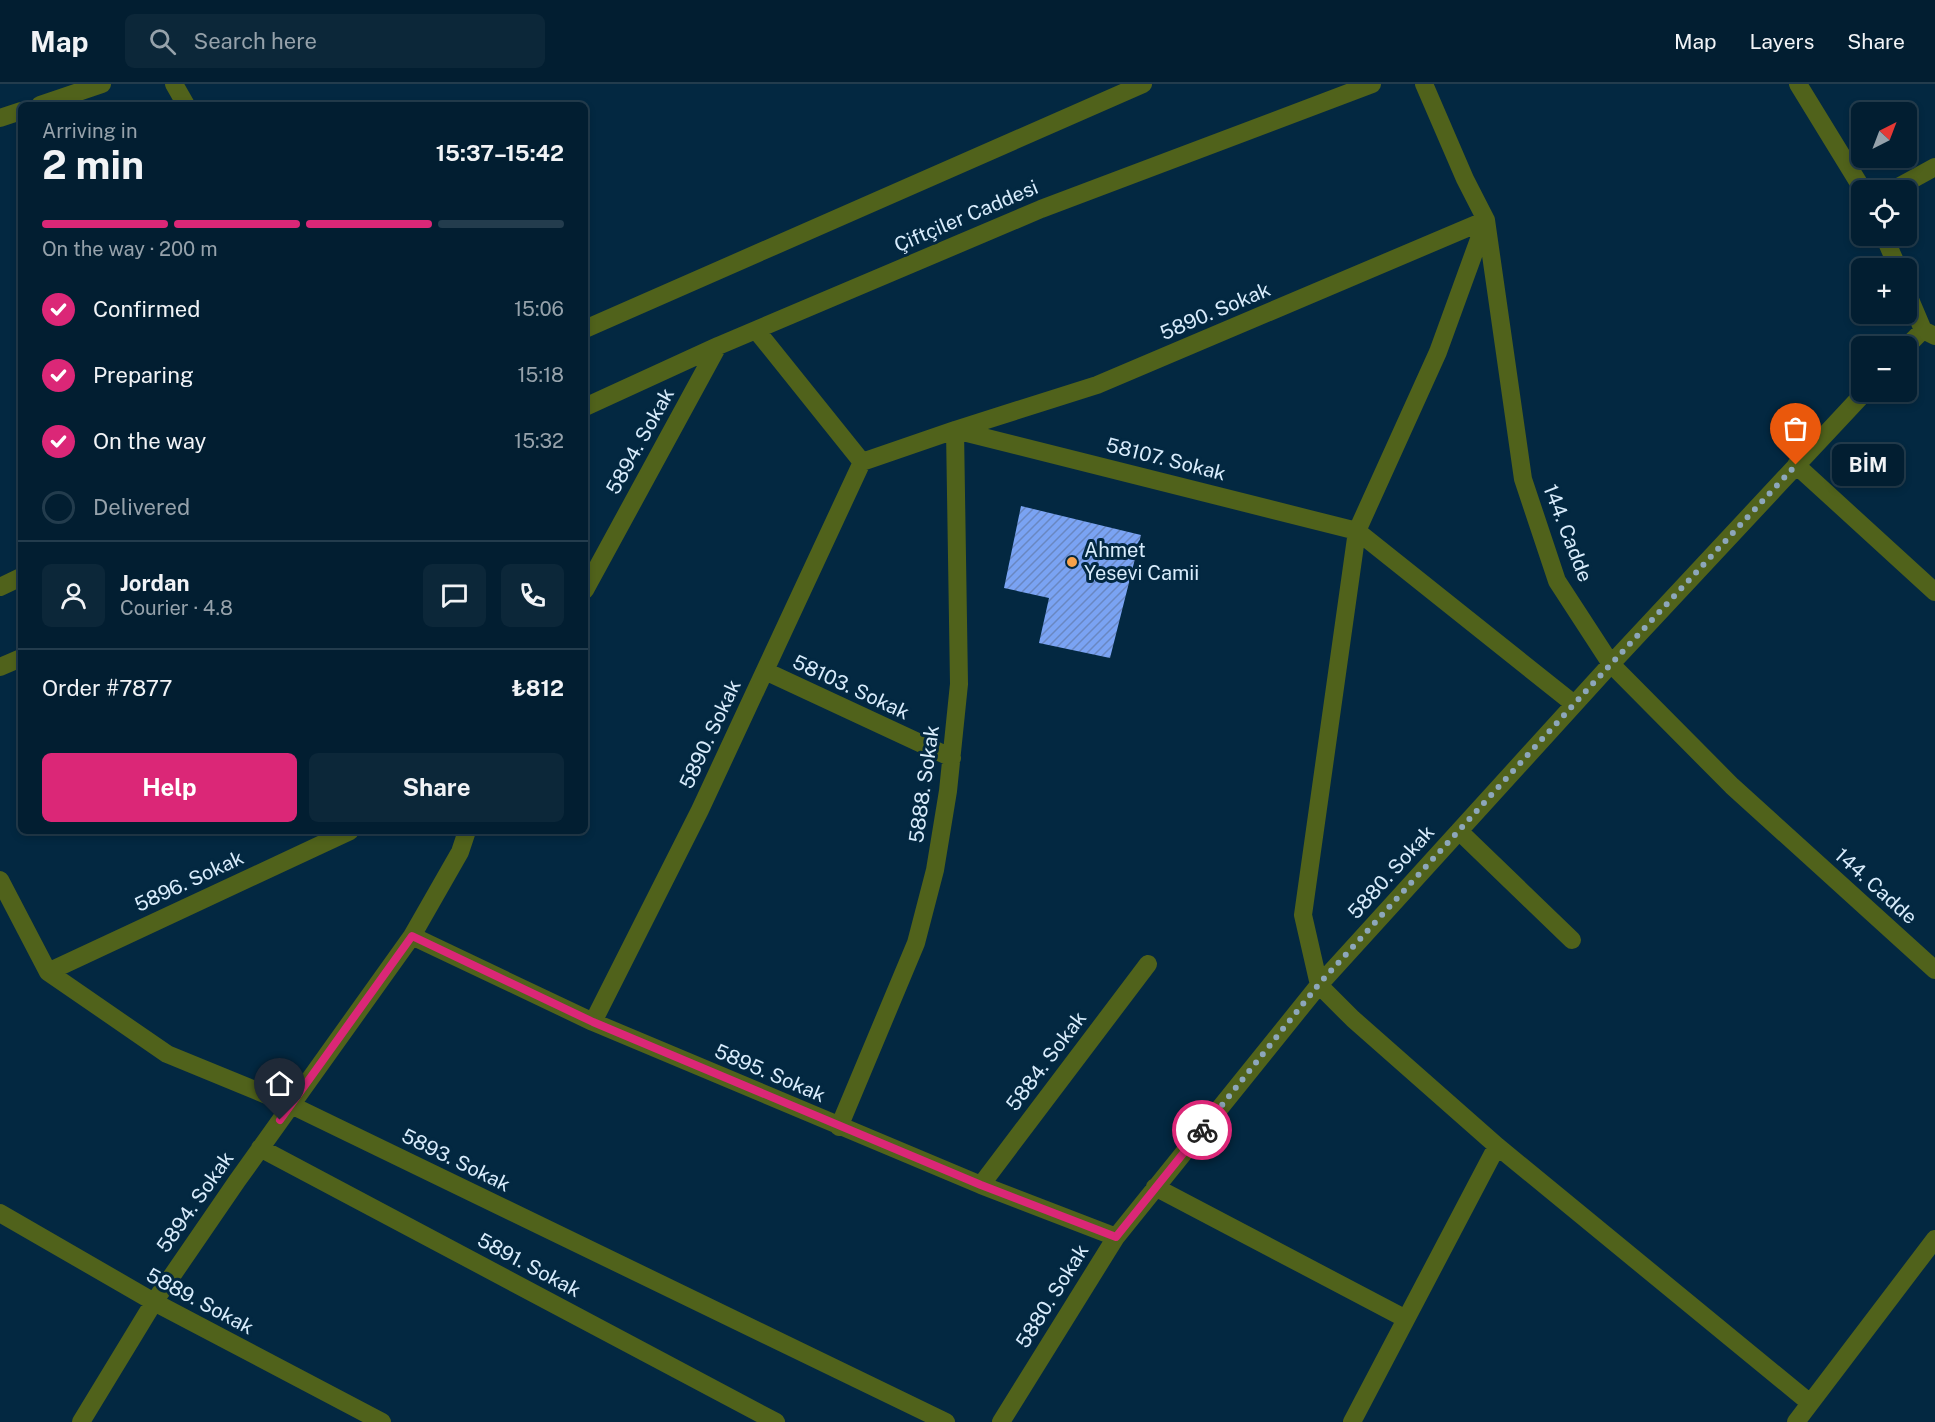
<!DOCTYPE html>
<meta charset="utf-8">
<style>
:root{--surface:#021e31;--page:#0c2739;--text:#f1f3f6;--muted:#96a2ab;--line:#233c4d;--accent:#db2777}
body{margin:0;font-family:"Public Sans",sans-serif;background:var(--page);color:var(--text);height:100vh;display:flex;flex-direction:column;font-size:22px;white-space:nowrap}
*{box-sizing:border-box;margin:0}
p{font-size:20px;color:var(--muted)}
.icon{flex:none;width:33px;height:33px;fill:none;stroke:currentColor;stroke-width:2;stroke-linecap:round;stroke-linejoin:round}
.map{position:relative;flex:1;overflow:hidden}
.sheet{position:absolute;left:18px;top:18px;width:570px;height:732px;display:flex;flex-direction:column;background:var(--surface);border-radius:9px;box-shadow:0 3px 9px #0003,0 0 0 2px var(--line)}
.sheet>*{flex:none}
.needle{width:39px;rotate:42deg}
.controls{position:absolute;left:1851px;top:18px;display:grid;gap:12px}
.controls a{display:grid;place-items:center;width:66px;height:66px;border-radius:9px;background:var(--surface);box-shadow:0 3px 9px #0003,0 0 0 2px var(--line);font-size:30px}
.pin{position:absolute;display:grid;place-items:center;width:51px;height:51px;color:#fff;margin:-62px -26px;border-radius:50% 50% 50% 0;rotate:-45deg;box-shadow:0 0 6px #0007}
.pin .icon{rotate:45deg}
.courier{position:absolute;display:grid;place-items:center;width:60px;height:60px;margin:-30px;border:4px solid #db2777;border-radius:50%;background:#fff;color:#222;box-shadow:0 2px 8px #0007}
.bubble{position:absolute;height:42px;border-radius:9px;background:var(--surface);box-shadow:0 3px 9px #0003,0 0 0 2px var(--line);font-size:20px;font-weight:700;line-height:42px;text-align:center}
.summary em{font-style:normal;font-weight:700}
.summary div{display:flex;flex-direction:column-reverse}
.summary{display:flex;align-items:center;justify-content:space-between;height:102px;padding:0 24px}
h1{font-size:39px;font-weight:700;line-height:45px}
.bar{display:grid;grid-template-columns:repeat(4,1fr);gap:9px 6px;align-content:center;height:72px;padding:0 24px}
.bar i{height:8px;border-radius:4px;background:var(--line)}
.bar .on{background:var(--accent)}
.bar p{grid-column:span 4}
.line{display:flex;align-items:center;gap:15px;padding:0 24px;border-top:2px solid var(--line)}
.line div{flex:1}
.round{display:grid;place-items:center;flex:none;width:63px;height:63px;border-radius:9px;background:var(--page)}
ol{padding:0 24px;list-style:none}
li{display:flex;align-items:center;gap:18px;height:66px}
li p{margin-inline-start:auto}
li .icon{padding:6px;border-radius:50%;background:var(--accent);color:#fff;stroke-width:4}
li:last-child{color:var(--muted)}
li i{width:33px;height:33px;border:3px solid var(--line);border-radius:50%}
.cta{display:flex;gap:12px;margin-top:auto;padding:12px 24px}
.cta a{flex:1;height:69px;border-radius:9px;background:var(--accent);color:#fff;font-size:24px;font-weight:700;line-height:69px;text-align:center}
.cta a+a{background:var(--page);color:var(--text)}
header{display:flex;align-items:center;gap:36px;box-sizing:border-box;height:84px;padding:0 30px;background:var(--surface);border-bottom:2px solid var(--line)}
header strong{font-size:28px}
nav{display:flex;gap:33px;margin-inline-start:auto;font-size:21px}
.search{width:420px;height:54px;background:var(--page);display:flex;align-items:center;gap:15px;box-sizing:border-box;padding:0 21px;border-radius:9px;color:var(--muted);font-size:22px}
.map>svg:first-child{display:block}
</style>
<header>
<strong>Map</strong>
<div class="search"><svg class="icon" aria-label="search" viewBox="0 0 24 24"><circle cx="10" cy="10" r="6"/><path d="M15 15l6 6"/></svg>Search here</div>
<nav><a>Map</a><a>Layers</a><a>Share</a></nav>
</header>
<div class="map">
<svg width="1935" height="1338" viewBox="0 0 1935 1338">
<defs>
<pattern id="building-hatch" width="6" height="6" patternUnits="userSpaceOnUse" patternTransform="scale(1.5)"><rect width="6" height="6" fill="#7aa3f3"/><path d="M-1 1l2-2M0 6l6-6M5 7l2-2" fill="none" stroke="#6987c1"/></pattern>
</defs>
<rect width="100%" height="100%" fill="#032841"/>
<path fill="url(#building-hatch)" d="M1021,422l120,29 -31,123 -71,-15 10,-45 -45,-10z"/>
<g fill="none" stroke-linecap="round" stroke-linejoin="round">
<path stroke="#50621b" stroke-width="18" d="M174,0l12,21
M1424,0l41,95 21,41 37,259 34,102 54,83 121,122 203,184
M1798,0l65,106
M40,21l62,-21
M0,34l21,-7
M1893,106l42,-23
M1486,136l-48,132 -81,179 -54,384 16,70 34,34 144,127 313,257
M1884,152l14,32
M1906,206l17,40 12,6
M585,245l558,-245
M756,246l106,132
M1906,263l17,-17
M585,323l133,-61 323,-137 331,-125
M955,346l402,101 217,173
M862,378l93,-32 142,-45 389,-165
M1796,381l139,127
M0,503l21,-10
M585,506l133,-244
M0,583l21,-9
M765,587l187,87
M1459,747l113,109
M0,796l48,92 119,82 124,51 655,317
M412,852l181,86 388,163 135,52
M48,888l302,-141
M593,938l107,-212 162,-348
M839,1043l77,-184 19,-73 13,-79 11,-107 -4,-254
M260,1064l516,274
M981,1101l167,-221
M1155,1103l251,132
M0,1129l154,89 228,120
M81,1338l73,-120 83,-121 175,-245 48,-84 7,-21
M1001,1338l115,-185 203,-252 292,-321 254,-272
M1352,1338l145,-276
M1796,1338l139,-183"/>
</g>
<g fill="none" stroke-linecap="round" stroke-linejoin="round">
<path stroke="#8da7bb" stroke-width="6" stroke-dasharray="0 10.8" d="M1202,1046l117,-146 267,-293 210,-226"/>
<path stroke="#db2777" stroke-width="8" d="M280,1036l132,-184 181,86 388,163 135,52 86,-107"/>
</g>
<circle fill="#f7a14a" stroke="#032841" stroke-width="2" cx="1072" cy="478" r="6"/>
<g text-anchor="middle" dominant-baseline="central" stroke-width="6" stroke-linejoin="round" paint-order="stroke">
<g font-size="20" fill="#d8ecfc" stroke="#032841">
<text transform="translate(966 132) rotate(-23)">Çiftçiler Caddesi</text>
<text transform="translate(1215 227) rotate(-23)">5890. Sokak</text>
<text transform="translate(640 357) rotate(-61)">5894. Sokak</text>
<text transform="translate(1166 375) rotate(14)">58107. Sokak</text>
<text transform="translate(1568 449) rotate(69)">144. Cadde</text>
<text transform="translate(851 603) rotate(25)">58103. Sokak</text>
<text transform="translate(710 650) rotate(-65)">5890. Sokak</text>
<text transform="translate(924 700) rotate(-82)">5888. Sokak</text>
<text transform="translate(1391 788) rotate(-48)">5880. Sokak</text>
<text transform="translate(189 797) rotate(-25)">5896. Sokak</text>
<text transform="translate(1876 802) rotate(42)">144. Cadde</text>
<text transform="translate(1046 977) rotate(-53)">5884. Sokak</text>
<text transform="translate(770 989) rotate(23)">5895. Sokak</text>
<text transform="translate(456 1076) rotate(26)">5893. Sokak</text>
<text transform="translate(195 1118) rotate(-55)">5894. Sokak</text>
<text transform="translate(529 1181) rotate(28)">5891. Sokak</text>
<text transform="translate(1052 1212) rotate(-58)">5880. Sokak</text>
<text transform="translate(200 1217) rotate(28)">5889. Sokak</text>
</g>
<g font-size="20" fill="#d8ecfc" stroke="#032841" text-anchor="start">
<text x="1084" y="466">Ahmet<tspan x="1084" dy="23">Yesevi Camii</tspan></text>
</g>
</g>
</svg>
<div class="controls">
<a><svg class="needle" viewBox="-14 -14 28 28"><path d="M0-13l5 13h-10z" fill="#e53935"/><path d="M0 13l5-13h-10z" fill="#96a2ab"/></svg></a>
<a><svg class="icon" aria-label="locate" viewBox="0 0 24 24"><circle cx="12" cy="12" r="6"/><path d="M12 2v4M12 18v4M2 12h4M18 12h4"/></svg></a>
<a>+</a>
<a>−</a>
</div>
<div class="pin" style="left:1796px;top:381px;background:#ea580c"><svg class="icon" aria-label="bag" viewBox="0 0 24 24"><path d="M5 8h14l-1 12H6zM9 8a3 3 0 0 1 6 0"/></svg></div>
<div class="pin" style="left:280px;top:1036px;background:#1f2937"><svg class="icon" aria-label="home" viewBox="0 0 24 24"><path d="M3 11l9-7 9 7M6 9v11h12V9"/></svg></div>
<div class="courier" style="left:1202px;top:1046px"><svg class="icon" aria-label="bike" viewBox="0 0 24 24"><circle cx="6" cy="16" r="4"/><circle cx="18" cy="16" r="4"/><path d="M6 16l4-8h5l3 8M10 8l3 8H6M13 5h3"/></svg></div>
<div class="bubble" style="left:1832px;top:360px;width:72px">BİM</div>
<section class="sheet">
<div class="summary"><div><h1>2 min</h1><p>Arriving in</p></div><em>15:37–15:42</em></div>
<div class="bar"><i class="on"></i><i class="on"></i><i class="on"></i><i></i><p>On the way · 200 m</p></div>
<ol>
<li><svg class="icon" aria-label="check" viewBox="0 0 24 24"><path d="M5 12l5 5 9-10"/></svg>Confirmed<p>15:06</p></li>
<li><svg class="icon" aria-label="check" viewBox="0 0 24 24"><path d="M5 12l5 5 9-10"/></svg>Preparing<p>15:18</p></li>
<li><svg class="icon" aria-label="check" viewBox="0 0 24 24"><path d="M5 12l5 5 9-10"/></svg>On the way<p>15:32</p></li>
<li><i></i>Delivered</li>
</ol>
<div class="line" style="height:108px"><a class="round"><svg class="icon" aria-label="person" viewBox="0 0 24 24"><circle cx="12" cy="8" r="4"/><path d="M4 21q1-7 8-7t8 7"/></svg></a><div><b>Jordan</b><p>Courier · 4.8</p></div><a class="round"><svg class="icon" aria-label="chat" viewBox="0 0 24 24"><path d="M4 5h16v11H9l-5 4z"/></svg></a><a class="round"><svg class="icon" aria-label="phone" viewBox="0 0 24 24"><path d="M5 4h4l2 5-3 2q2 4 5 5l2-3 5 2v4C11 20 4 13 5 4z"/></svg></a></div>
<div class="line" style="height:78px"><div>Order #7877</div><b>₺812</b></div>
<div class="cta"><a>Help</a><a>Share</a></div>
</section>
</div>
